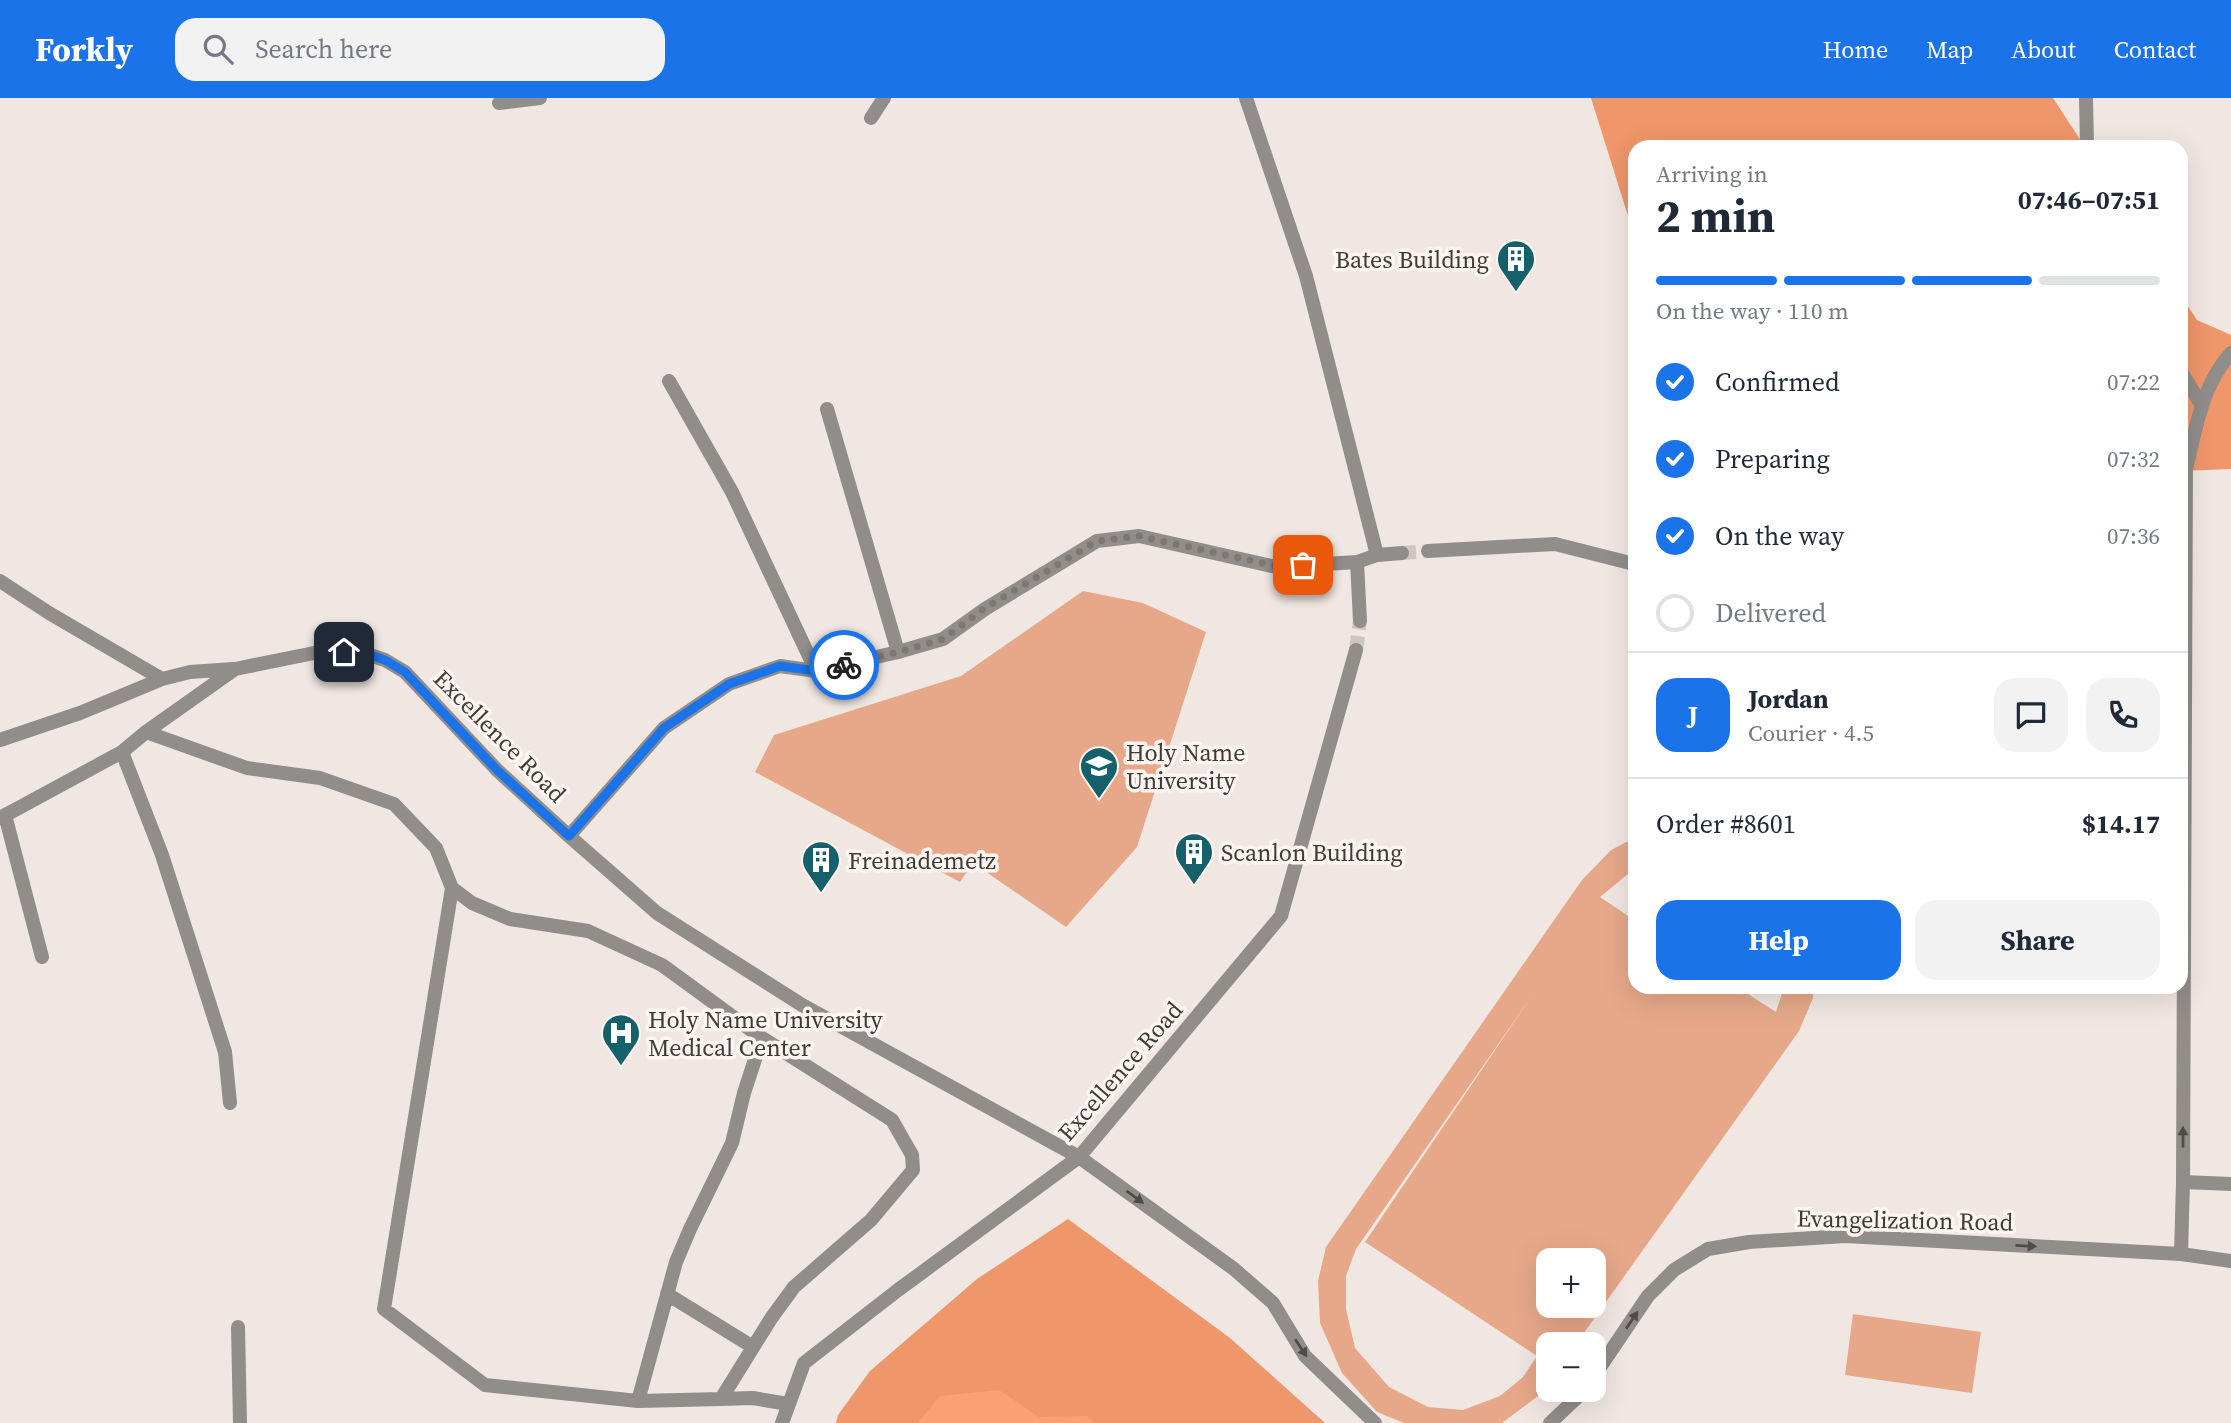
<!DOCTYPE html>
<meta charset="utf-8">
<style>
:root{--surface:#fff;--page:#f2f2f3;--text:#1f2937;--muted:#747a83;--line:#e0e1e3;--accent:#1a73e8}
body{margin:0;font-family:"Source Serif 4",serif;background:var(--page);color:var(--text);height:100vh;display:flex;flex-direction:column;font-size:26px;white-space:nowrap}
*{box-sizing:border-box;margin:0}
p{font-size:23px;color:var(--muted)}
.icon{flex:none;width:38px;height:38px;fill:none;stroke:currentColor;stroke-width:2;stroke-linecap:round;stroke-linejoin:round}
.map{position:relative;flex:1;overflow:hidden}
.details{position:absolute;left:1628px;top:42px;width:560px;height:854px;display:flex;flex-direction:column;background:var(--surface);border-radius:21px;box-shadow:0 7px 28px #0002}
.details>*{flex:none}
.controls{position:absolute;left:1536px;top:1150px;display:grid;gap:14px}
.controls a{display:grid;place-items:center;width:70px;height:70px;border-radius:14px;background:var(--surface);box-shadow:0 7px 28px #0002;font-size:35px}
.pin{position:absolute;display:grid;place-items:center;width:60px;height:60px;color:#fff;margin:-30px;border-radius:14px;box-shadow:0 4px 10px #0006}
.courier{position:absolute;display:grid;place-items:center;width:70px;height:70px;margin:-35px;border:5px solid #1a73e8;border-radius:50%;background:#fff;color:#222;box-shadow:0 2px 9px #0007}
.summary em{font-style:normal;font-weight:700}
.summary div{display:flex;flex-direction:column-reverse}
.summary{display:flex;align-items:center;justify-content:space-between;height:119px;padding:0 28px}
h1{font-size:46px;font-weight:700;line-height:52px}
.bar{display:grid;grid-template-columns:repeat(4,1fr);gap:10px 7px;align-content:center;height:84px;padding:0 28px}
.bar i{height:9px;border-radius:5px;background:var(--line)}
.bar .on{background:var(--accent)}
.bar p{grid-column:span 4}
.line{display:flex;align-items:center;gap:18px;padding:0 28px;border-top:2px solid var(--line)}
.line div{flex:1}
.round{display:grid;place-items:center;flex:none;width:74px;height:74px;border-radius:21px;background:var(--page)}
ol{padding:0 28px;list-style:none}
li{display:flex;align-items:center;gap:21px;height:77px}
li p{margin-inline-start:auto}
li .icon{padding:7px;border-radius:50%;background:var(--accent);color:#fff;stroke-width:4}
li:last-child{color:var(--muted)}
li i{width:38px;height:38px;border:4px solid var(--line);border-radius:50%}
.primary-button{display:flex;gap:14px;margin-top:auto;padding:14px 28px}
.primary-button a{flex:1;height:80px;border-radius:21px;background:var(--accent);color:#fff;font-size:28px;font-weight:700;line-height:80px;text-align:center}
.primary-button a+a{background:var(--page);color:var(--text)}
header{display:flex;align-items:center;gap:42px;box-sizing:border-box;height:98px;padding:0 35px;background:var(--accent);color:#fff}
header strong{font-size:33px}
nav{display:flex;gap:38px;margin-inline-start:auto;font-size:24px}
.search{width:490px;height:63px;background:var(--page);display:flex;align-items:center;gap:18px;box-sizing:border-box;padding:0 24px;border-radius:21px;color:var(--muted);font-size:26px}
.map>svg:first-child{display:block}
</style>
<header>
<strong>Forkly</strong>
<div class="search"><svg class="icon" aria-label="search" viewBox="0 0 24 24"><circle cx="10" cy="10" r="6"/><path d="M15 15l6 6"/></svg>Search here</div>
<nav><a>Home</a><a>Map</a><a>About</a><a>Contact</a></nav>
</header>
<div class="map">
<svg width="2231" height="1325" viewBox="0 0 2231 1325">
<rect width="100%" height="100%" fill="#f1e7e2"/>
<path fill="#e6a889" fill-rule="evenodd" d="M1083,493l60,12 63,29 -69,215 -71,80 -93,-64 -13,19 -205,-110 19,-37 187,-59z
M1634,740v31l-34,28 34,23v67h103l39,25 8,-25h30l-1,11 -14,33 -223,313h-27v38l-11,14 -36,27h-98l-27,-11 -35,-39 -22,-50 -2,-42 8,-34 256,-367 29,-30zM1533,896l-168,248 172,114 -14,21 -23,19 -37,14 -35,-3 -39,-20 -34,-39 -9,-39v-33l10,-27zM1594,1162v46h-45v-46z
M1853,1216l128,18 -9,61 -127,-18z"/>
<path fill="#ef966a" d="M1591,0h462l32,49h-451v88z
M2180,196l17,26 34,15v134l-50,2z
M1068,1121l162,119 95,85h-489l2,-8 32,-44 107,-92z"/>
<path fill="#faa174" d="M999,1292l40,27 48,-1 7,7h-176l22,-27z"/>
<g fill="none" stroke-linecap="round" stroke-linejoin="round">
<path stroke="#cdc5c0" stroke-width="14" stroke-dasharray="14 7" stroke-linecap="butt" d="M1402,455l26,-2
M1356,552l4,-29"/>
<path stroke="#918d8b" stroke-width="14" d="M1246,0l60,178 71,279
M2086,0l1,49
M871,20l13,-20
M2180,272l21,34
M669,283l63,111 84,179
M827,311l71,243
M0,483l49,32 113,66 28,-7 43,-3
M146,634l101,36 73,10 74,26 42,44 16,40 20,15 38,16 78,12 74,34 100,73 130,82 20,35 1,15 -42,50 -77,67 -22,30 -51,82 -83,2 38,-139 14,-33 42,-86 12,-50 18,-55
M0,642l80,-27 82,-34
M122,654l40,103 63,197 5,51
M5,717l37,142
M0,720l122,-66 24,-20 89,-63 89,-18
M452,790l-68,421 101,76 153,16
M2183,1084l48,2
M2181,1156l50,7
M667,1196l86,53
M238,1229l2,96
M721,1301l32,-1 35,6"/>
<path stroke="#918d8b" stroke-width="14" d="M499,5l41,-5
M1428,453l127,-7 79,20
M1357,464l3,59
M324,553l40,2 21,7 20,12 92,98 72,66 88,77 145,92 277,152 155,112 39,34 32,53 70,67
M569,738l95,-108 65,-44 51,-18 36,5 82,-19 45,-13 42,-30 112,-68 42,-5 137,31 81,-5 20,-7 25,-2
M1594,1278l54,-80 26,-26 34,-21 41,-7 96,-6 336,18 2,-72 3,-713c10,-41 16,-84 45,-116
M782,1325l22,-60 94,-73 181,-133 202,-241 75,-266
M1550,1325l35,-33"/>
</g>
<defs><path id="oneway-solid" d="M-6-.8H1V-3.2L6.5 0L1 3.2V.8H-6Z" transform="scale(1.75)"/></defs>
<g fill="#4f4b49">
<use href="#oneway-solid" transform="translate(2183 1039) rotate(-90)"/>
<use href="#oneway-solid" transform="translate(1135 1099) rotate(36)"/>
<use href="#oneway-solid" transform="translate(2026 1148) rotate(3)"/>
<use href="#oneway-solid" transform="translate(1632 1222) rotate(-56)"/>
<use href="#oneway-solid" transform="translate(1301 1250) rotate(56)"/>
</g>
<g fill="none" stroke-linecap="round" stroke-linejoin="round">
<path stroke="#7d7774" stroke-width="7" stroke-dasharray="0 12.6" d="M844,567l54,-13 45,-13 42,-31 112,-67 42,-5 137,30 27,-1"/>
<path stroke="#1a73e8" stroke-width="9" d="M344,554l20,1 21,7 20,12 92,98 72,66 95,-108 65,-44 51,-18 36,5 28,-6"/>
</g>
<defs>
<symbol id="building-pin" viewBox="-11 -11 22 30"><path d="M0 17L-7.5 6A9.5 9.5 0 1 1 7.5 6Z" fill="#14616c" stroke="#fef4ef"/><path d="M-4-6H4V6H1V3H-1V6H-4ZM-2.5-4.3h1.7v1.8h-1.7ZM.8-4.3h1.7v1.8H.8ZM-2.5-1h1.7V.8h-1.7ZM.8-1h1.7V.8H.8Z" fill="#fff"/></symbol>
<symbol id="university-pin" viewBox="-11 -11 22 30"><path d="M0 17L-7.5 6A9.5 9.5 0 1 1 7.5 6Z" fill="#14616c" stroke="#fef4ef"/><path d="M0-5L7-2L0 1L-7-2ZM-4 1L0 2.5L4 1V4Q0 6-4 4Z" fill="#fff"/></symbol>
<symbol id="hospital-pin" viewBox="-11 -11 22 30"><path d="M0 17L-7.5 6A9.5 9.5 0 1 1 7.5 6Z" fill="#14616c" stroke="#fef4ef"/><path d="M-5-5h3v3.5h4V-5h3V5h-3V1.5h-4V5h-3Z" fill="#fff"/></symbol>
</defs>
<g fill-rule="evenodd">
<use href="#building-pin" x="1494" y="139" width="44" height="60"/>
<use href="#university-pin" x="1077" y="646" width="44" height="60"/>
<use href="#building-pin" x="1172" y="732" width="44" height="60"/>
<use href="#building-pin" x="799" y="740" width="44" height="60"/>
<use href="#hospital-pin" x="599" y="913" width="44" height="60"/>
</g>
<g text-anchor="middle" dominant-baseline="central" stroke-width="7" stroke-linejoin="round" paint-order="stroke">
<g font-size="24" fill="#3f3b39" stroke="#fef4ef" text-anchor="start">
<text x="1489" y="161" text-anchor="end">Bates Building</text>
<text x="1126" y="654">Holy Name<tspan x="1126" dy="28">University</tspan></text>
<text x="1221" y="754">Scanlon Building</text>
<text x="848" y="762">Freinademetz</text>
<text x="648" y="921">Holy Name University<tspan x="648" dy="28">Medical Center</tspan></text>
</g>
<g font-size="24" fill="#3f3b39" stroke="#fef4ef">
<text transform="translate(500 638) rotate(45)">Excellence Road</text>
<text transform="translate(1120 973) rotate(-49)">Excellence Road</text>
<text transform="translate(1905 1122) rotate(1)">Evangelization Road</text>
</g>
</g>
</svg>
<div class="controls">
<a>+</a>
<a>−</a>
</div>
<div class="pin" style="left:1303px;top:467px;background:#ea580c"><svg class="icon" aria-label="bag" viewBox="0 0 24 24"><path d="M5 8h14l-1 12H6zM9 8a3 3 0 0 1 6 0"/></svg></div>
<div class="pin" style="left:344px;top:554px;background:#1f2937"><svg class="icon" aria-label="home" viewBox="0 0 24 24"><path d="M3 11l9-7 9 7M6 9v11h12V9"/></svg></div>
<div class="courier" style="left:844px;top:567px"><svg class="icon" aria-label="bike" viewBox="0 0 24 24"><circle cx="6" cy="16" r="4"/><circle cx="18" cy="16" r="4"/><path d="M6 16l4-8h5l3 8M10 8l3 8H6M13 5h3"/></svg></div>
<section class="details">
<div class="summary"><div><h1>2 min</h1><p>Arriving in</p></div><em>07:46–07:51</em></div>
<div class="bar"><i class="on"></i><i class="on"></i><i class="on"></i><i></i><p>On the way · 110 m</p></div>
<ol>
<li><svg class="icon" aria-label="check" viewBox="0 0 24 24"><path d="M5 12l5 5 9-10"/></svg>Confirmed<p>07:22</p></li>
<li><svg class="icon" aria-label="check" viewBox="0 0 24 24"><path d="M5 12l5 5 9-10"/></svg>Preparing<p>07:32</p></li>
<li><svg class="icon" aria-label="check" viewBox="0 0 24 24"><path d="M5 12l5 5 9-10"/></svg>On the way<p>07:36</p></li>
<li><i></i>Delivered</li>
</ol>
<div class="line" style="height:126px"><b class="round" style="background:var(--accent);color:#fff">J</b><div><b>Jordan</b><p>Courier · 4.5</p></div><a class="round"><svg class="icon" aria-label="chat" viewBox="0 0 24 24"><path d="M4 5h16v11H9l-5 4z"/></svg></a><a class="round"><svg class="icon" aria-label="phone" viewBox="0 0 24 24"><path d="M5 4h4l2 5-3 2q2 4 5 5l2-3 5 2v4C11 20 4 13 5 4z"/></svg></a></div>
<div class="line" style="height:91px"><div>Order #8601</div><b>$14.17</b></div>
<div class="primary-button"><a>Help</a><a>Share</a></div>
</section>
</div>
